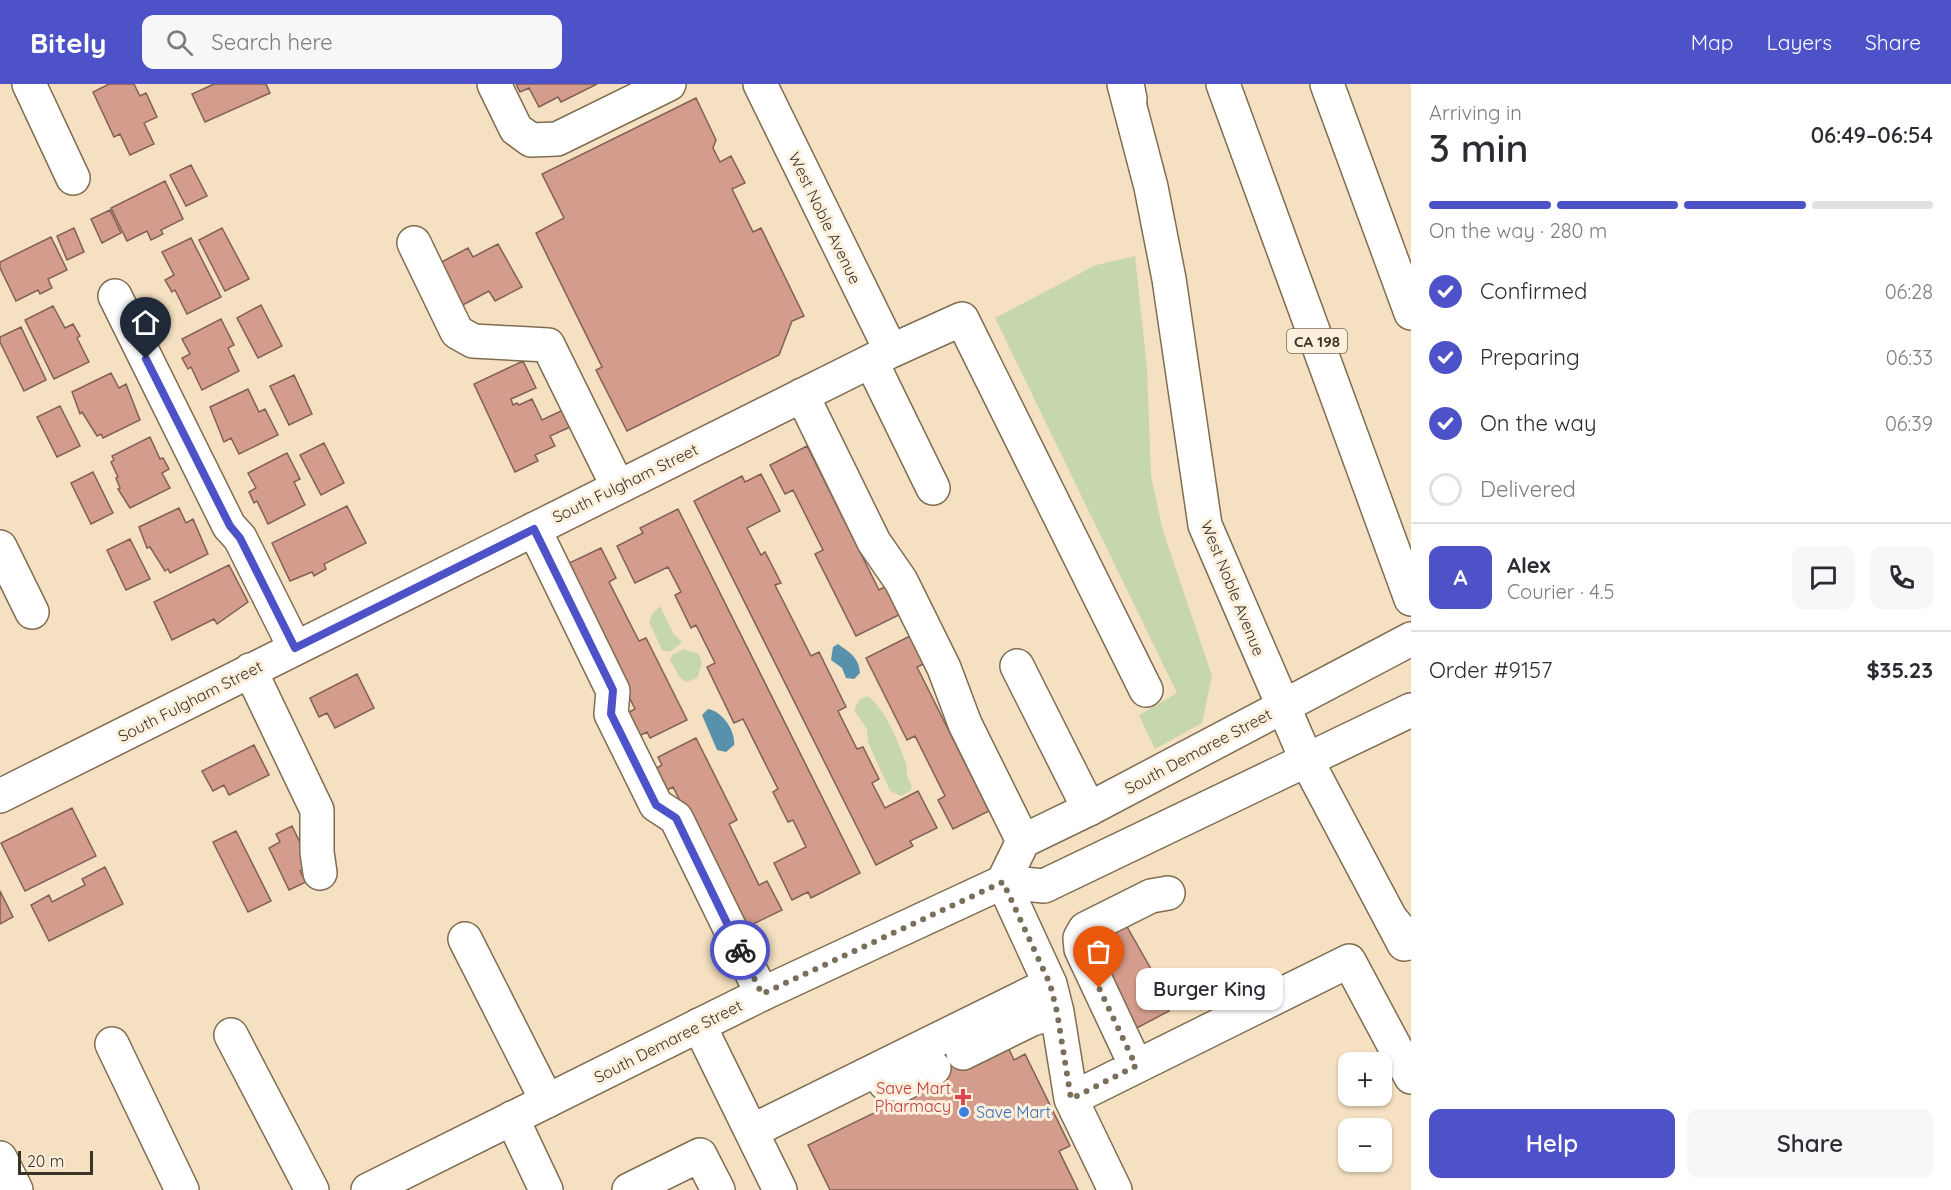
<!DOCTYPE html>
<meta charset="utf-8">
<style>
:root{--surface:#fff;--page:#f7f7f7;--text:#2b2b33;--muted:#7c7c81;--line:#e1e1e2;--accent:#4e52c8}
body{margin:0;font-family:Quicksand,sans-serif;background:var(--page);color:var(--text);height:100vh;display:flex;flex-direction:column;font-size:22px;white-space:nowrap}
*{box-sizing:border-box;margin:0}
p{font-size:20px;color:var(--muted)}
.icon{flex:none;width:33px;height:33px;fill:none;stroke:currentColor;stroke-width:2;stroke-linecap:round;stroke-linejoin:round}
.map{position:relative;flex:1;overflow:hidden}
.details{display:flex;flex-direction:column;background:var(--surface);width:540px}
.details>*{flex:none}
.fabs{position:absolute;left:1338px;top:968px;display:grid;gap:12px}
.fabs a{display:grid;place-items:center;width:54px;height:54px;border-radius:12px;background:var(--surface);box-shadow:0 2px 4px #0004;font-size:30px}
.scale{position:absolute;left:18px;bottom:15px;width:75px;box-sizing:border-box;padding-left:6px;border:3px solid #3a3226;border-top:0;font-size:16px;line-height:21px;white-space:nowrap;color:#3a3226;-webkit-text-stroke:4px #fcf0dc;paint-order:stroke}
.pin{position:absolute;display:grid;place-items:center;width:51px;height:51px;color:#fff;margin:-62px -26px;border-radius:50% 50% 50% 0;rotate:-45deg;box-shadow:0 0 6px #0007}
.pin .icon{rotate:45deg}
.courier{position:absolute;display:grid;place-items:center;width:60px;height:60px;margin:-30px;border:4px solid #4e52c8;border-radius:50%;background:#fff;color:#222;box-shadow:0 2px 8px #0007}
.bubble{position:absolute;height:42px;border-radius:12px;background:var(--surface);box-shadow:0 2px 4px #0004;font-size:20px;font-weight:600;line-height:42px;text-align:center}
.summary em{font-style:normal;font-weight:600}
.summary div{display:flex;flex-direction:column-reverse}
.summary{display:flex;align-items:center;justify-content:space-between;height:102px;padding:0 18px}
h1{font-size:39px;font-weight:600;line-height:45px}
.bar{display:grid;grid-template-columns:repeat(4,1fr);gap:9px 6px;align-content:center;height:72px;padding:0 18px}
.bar i{height:8px;border-radius:4px;background:var(--line)}
.bar .selected{background:var(--accent)}
.bar p{grid-column:span 4}
.line{display:flex;align-items:center;gap:15px;padding:0 18px;border-top:2px solid var(--line)}
.line div{flex:1}
.round{display:grid;place-items:center;flex:none;width:63px;height:63px;border-radius:12px;background:var(--page)}
ol{padding:0 18px;list-style:none}
li{display:flex;align-items:center;gap:18px;height:66px}
li p{margin-inline-start:auto}
li .icon{padding:6px;border-radius:50%;background:var(--accent);color:#fff;stroke-width:4}
li:last-child{color:var(--muted)}
li i{width:33px;height:33px;border:3px solid var(--line);border-radius:50%}
.cta{display:flex;gap:12px;margin-top:auto;padding:12px 18px}
.cta a{flex:1;height:69px;border-radius:12px;background:var(--accent);color:#fff;font-size:24px;font-weight:600;line-height:69px;text-align:center}
.cta a+a{background:var(--page);color:var(--text)}
header{display:flex;align-items:center;gap:36px;box-sizing:border-box;height:84px;padding:0 30px;background:var(--accent);color:#fff}
header strong{font-size:28px}
nav{display:flex;gap:33px;margin-inline-start:auto;font-size:21px}
.search{width:420px;height:54px;background:var(--page);display:flex;align-items:center;gap:15px;box-sizing:border-box;padding:0 21px;border-radius:12px;color:var(--muted);font-size:22px}
main{display:flex;flex:1;min-height:0}
.map>svg:first-child{display:block}
</style>
<header>
<strong>Bitely</strong>
<div class="search"><svg class="icon" aria-label="search" viewBox="0 0 24 24"><circle cx="10" cy="10" r="6"/><path d="M15 15l6 6"/></svg>Search here</div>
<nav><a>Map</a><a>Layers</a><a>Share</a></nav>
</header>
<main>
<div class="map">
<svg width="1411" height="1106" viewBox="0 0 1411 1106">
<rect width="100%" height="100%" fill="#f5e1c1"/>
<path fill="#c6d7ad" d="M1135,172l12,112 4,108 12,55 49,145 -10,47 -47,26 -16,-34 38,-22 -182,-375 101,-53z
M660,522l13,27 9,9 -12,10 -8,-2 -13,-28 4,-9z
M684,565l15,5 3,10 -5,14 -10,4 -7,-4 -10,-18 2,-5z
M868,612c19,16 28,42 37,64 4,10 -2,12 7,26l-2,5 -9,5 -11,-5 -22,-49 -1,-13 -13,-19 5,-10z"/>
<path fill="#5891ab" d="M838,560c11,8 21,13 22,29l-6,6 -8,-1 -4,-10 -11,-8 2,-13z
M708,625c14,2 28,22 26,36l-8,7 -9,-2 -15,-35z"/>
<path fill="#d49c8c" stroke="#825f56" stroke-width="1.5" d="M109,0h25l6,12 6,-3 11,24 -13,6 10,21 -24,11 -10,-21 -6,3 -21,-45z
M214,0h52l4,9 -65,29 -13,-28z
M516,0h81l-36,18 -3,-5 -19,10 -10,-19 -9,4z
M696,14l20,42 -3,8 7,14 11,-6 14,27 -13,6 21,43 8,-4 43,88 -12,5 -13,34 -152,76 -31,-61 6,-3 -66,-134 28,-15 -22,-44z
M191,81l16,31 -21,10 -16,-31z
M165,97l18,38 -22,11 2,4 -12,6 -4,-9 -20,10 -16,-33z
M110,126l11,23 -19,10 -11,-24z
M74,144l10,24 -17,8 -10,-24z
M222,144l27,51 -24,12 -26,-51z
M51,153l16,33 -19,9 4,9 -12,6 -2,-4 -22,11 -16,-33v-6z
M191,154l30,59 -34,17 -12,-24 -3,2 -7,-12 9,-5 -12,-23z
M498,160l24,43 -27,14 -6,-10 -30,16 -23,-42 32,-17 5,9z
M261,221l21,41 -24,12 -21,-40z
M53,222l12,22 8,-4 7,12 -3,2 12,24 -35,17 -29,-59z
M221,235l13,26 -6,3 11,23 -37,19 -11,-23 -3,2 -6,-11 8,-4 -8,-15z
M21,243l25,53 -22,11 -24,-49v-5z
M523,277l13,27 -25,11 2,6 4,-2 2,2 13,-6 10,21 21,-10 7,17 -20,9 5,10 -20,9 3,6 -23,11 -41,-88z
M111,289l8,15 7,-4 14,36 -37,18 -2,-4 -4,2 -15,-24 -2,2 -8,-22z
M294,291l18,39 -23,11 -19,-39z
M248,305l11,23 6,-3 13,26 -39,19 -8,-16 -7,4 -14,-35z
M60,322l20,40 -23,11 -20,-40z
M150,353l10,22 3,-1 6,11 -7,4 8,15 -40,20 -12,-19 2,-1 -4,-10 2,-1 -7,-15 3,-2 -2,-4z
M324,359l20,40 -23,12 -21,-40z
M807,362l72,144 13,-7 15,28 -51,25 -41,-82 8,-4 -30,-60 -8,4 -15,-29z
M287,369l13,26 -6,3 11,23 -37,19 -11,-23 -3,2 -5,-11 7,-4 -8,-15z
M93,388l20,41 -22,11 -20,-41z
M761,390l19,37 -33,17 14,27 4,-3 16,31 -6,2 36,71 8,-4 27,55 -8,4 19,38 6,-2 16,32 -7,4 13,25 33,-17 19,37 -27,13 3,5 -37,19 -182,-364 48,-25 3,6z
M347,422l19,37 -42,21 2,5 -12,7 -2,-4 -22,9 -18,-38z
M179,424l7,15 7,-4 15,35 -38,19 -2,-4 -3,2 -15,-24 -3,1 -8,-21z
M678,425l182,364 -49,25 -3,-6 -16,8 -18,-37 32,-16 -13,-27 -5,2 -15,-30 5,-3 -35,-70 -9,4 -27,-56 8,-4 -19,-38 -5,3 -16,-33 6,-3 -13,-25 -33,16 -18,-37 26,-13 -3,-5z
M130,455l20,40 -24,11 -19,-40z
M601,464l15,30 -7,4 30,59 7,-3 41,82 -37,18 -3,-6 -12,6 -12,-23 12,-6 -72,-143z
M229,481l19,37 -31,22 -3,-5 -42,21 -18,-38z
M916,549l15,28 -14,6 72,144 -36,18 -15,-29 7,-4 -30,-60 -8,4 -41,-82z
M357,590l17,34 -39,20 -8,-15 -8,4 -9,-19z
M696,654l41,82 -8,4 30,61 8,-4 15,29 -37,18 -72,-141 -12,6 -11,-21 12,-7 -4,-8z
M254,661l15,30 -40,20 -5,-10 -11,6 -11,-20z
M72,724l24,48 -71,35 -24,-48z
M292,742l19,39 -11,6 6,11 -17,8 -20,-42 11,-6 -4,-8z
M236,747l35,70 -23,11 -35,-70z
M105,783l18,37 -74,37 -18,-36 18,-10 3,7 33,-17 -3,-6z
M0,807l13,26 -13,7z
M1126,841l29,51 -3,2 17,33 -36,19 -44,-86z
M1008,963l6,13 11,-6 45,92 -11,5 19,39h-248l-22,-45 134,-65 -9,-18 25,-12z"/>
<g fill="none" stroke-linecap="round" stroke-linejoin="round">
<defs>
<path id="minor" d="M29,0l44,94
M494,0l22,45 15,11 26,-1 112,-55
M760,0l131,267
M414,159l43,89 16,9 75,4 70,142
M115,212l114,230 11,12 55,110
M871,277l62,127
M802,311l72,147 27,39 43,87 21,56 58,117
M534,445l79,162 -2,23 45,91 20,13 86,176
M0,463l32,65
M1017,582l72,143
M250,586l67,140v42l3,21
M0,712l891,-445 71,-32 184,371
M1003,798l47,102 7,28 14,87 44,91
M465,855l82,162
M699,941l81,165
M231,951l81,155
M112,960l70,146
M963,969l69,-34 25,-7
M1136,982l-55,-117 -1,-11 5,-9 66,-33 17,-3
M878,985l7,14 16,2 33,-17
M1071,1015l278,-138 62,116
M512,1034l34,72
M752,1047l298,-147
M0,1074l16,32
M629,1106l71,-35 18,35"/>
<path id="major" d="M1124,0l27,103 18,92 36,246 102,236 97,183
M1003,798l20,-41 66,-32 322,-170
M368,1106l394,-196 241,-112 41,4 367,-176"/>
<path id="highway" d="M1127,0l3,15
M1223,0l188,515
M1327,0l84,229
M1391,835l20,24"/>
</defs>
<use href="#minor" stroke="#7f6d51" stroke-width="36"/>
<use href="#major" stroke="#7f6d51" stroke-width="36"/>
<use href="#highway" stroke="#7f6d51" stroke-width="36"/>
<use href="#minor" stroke="#fff" stroke-width="33"/>
<use href="#major" stroke="#fff" stroke-width="33"/>
<use href="#highway" stroke="#fff" stroke-width="33"/>
</g>
<g fill="none" stroke-linecap="round" stroke-linejoin="round">
<path stroke="#7b6f5c" stroke-width="6" stroke-dasharray="0 10.8" d="M740,866l22,44 241,-112 47,102 7,28 14,87 65,-33 -37,-78"/>
<path stroke="#4e52c8" stroke-width="8" d="M146,275l84,167 10,12 55,110 239,-119 79,161 -2,24 45,91 20,13 64,132"/>
</g>
<path fill="#e0444e" stroke="#fcf0dc" stroke-width="2" d="M960 1004h6v6h6v6h-6v6h-6v-6h-6v-6h6z"/>
<circle fill="#3f7fe0" stroke="#fcf0dc" stroke-width="2" cx="964" cy="1028" r="6"/>
<g text-anchor="middle" dominant-baseline="central" stroke-width="6" stroke-linejoin="round" paint-order="stroke">
<rect fill="#fcf0dc" stroke="#746b5d" stroke-width="1.5" x="1287" y="245" width="60" height="24" rx="4.5"/>
<g font-size="15" font-weight="bold" fill="#3a3226">
<text x="1317" y="257">CA 198</text>
</g>
<g font-size="16" fill="#3a3226" stroke="#fcf0dc">
<text transform="translate(825 134) rotate(64)">West Noble Avenue</text>
<text transform="translate(625 399) rotate(-26)">South Fulgham Street</text>
<text transform="translate(1233 504) rotate(68)">West Noble Avenue</text>
<text transform="translate(190 617) rotate(-27)">South Fulgham Street</text>
<text transform="translate(1198 667) rotate(-28)">South Demaree Street</text>
<text transform="translate(668 957) rotate(-27)">South Demaree Street</text>
</g>
<g font-size="16" fill="#be3a42" stroke="#fcf0dc" text-anchor="end">
<text x="951" y="1004">Save Mart<tspan x="951" dy="18">Pharmacy</tspan></text>
</g>
<g font-size="16" fill="#366cbe" stroke="#fcf0dc" text-anchor="start">
<text x="976" y="1028">Save Mart</text>
</g>
</g>
</svg>
<div class="fabs">
<a>+</a>
<a>−</a>
</div>
<div class="scale">20 m</div>
<div class="pin" style="left:1099px;top:904px;background:#ea580c"><svg class="icon" aria-label="bag" viewBox="0 0 24 24"><path d="M5 8h14l-1 12H6zM9 8a3 3 0 0 1 6 0"/></svg></div>
<div class="pin" style="left:146px;top:275px;background:#1f2937"><svg class="icon" aria-label="home" viewBox="0 0 24 24"><path d="M3 11l9-7 9 7M6 9v11h12V9"/></svg></div>
<div class="courier" style="left:740px;top:866px"><svg class="icon" aria-label="bike" viewBox="0 0 24 24"><circle cx="6" cy="16" r="4"/><circle cx="18" cy="16" r="4"/><path d="M6 16l4-8h5l3 8M10 8l3 8H6M13 5h3"/></svg></div>
<div class="bubble" style="left:1136px;top:884px;width:147px">Burger King</div>
</div>
<section class="details">
<div class="summary"><div><h1>3 min</h1><p>Arriving in</p></div><em>06:49–06:54</em></div>
<div class="bar"><i class="selected"></i><i class="selected"></i><i class="selected"></i><i></i><p>On the way · 280 m</p></div>
<ol>
<li><svg class="icon" aria-label="check" viewBox="0 0 24 24"><path d="M5 12l5 5 9-10"/></svg>Confirmed<p>06:28</p></li>
<li><svg class="icon" aria-label="check" viewBox="0 0 24 24"><path d="M5 12l5 5 9-10"/></svg>Preparing<p>06:33</p></li>
<li><svg class="icon" aria-label="check" viewBox="0 0 24 24"><path d="M5 12l5 5 9-10"/></svg>On the way<p>06:39</p></li>
<li><i></i>Delivered</li>
</ol>
<div class="line" style="height:108px"><b class="round" style="background:var(--accent);color:#fff">A</b><div><b>Alex</b><p>Courier · 4.5</p></div><a class="round"><svg class="icon" aria-label="chat" viewBox="0 0 24 24"><path d="M4 5h16v11H9l-5 4z"/></svg></a><a class="round"><svg class="icon" aria-label="phone" viewBox="0 0 24 24"><path d="M5 4h4l2 5-3 2q2 4 5 5l2-3 5 2v4C11 20 4 13 5 4z"/></svg></a></div>
<div class="line" style="height:78px"><div>Order #9157</div><b>$35.23</b></div>
<div class="cta"><a>Help</a><a>Share</a></div>
</section>
</main>
